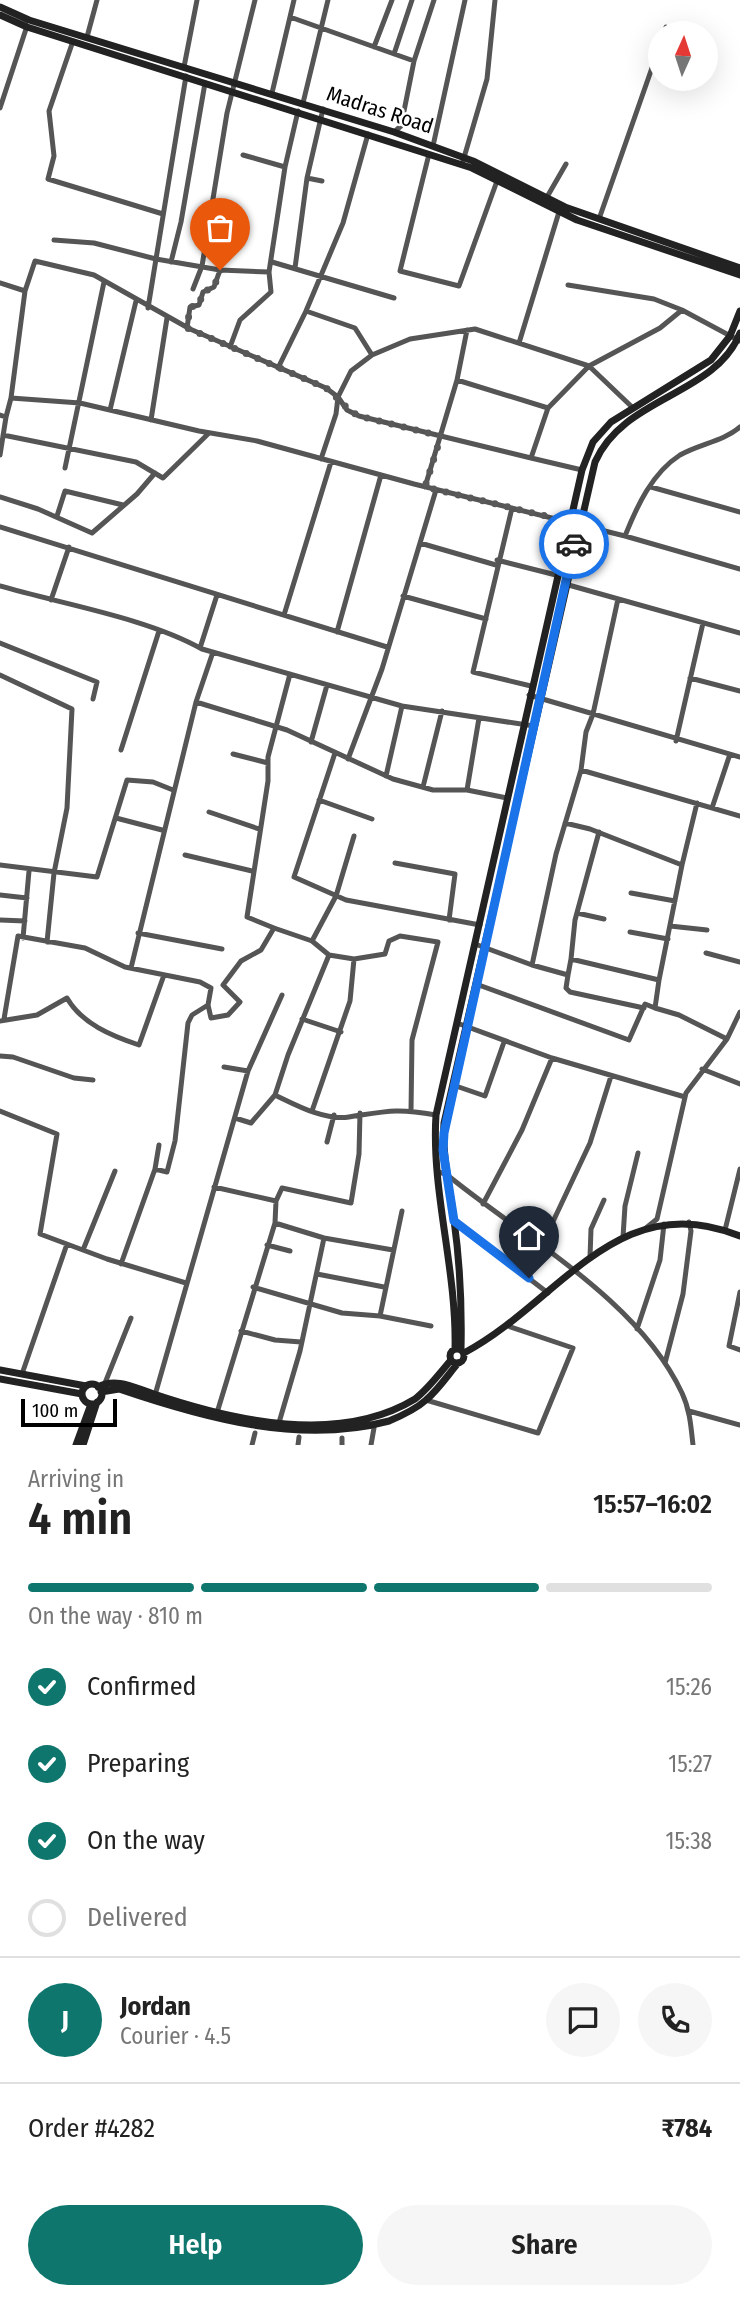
<!DOCTYPE html>
<meta charset="utf-8">
<style>
:root{--surface:#fff;--page:#f6f6f6;--text:#222;--muted:#767676;--line:#e0e0e0;--accent:#0f766e}
body{margin:0;font-family:"Fira Sans Condensed",sans-serif;background:var(--page);color:var(--text);height:100vh;display:flex;flex-direction:column;font-size:26px;white-space:nowrap}
*{box-sizing:border-box;margin:0}
p{font-size:23px;color:var(--muted)}
.icon{flex:none;width:38px;height:38px;fill:none;stroke:currentColor;stroke-width:2;stroke-linecap:round;stroke-linejoin:round}
.map{position:relative;height:1445px;overflow:hidden}
.sheet{display:flex;flex-direction:column;background:var(--surface);flex:1}
.sheet>*{flex:none}
.needle{width:46px;rotate:3deg}
.controls{position:absolute;left:648px;top:21px;display:grid;gap:14px}
.controls a{display:grid;place-items:center;width:70px;height:70px;border-radius:50%;background:var(--surface);box-shadow:0 7px 28px #0002;font-size:35px}
.scale{position:absolute;left:21px;bottom:18px;width:96px;box-sizing:border-box;padding-left:7px;border:4px solid #000;border-top:0;font-size:19px;line-height:24px;white-space:nowrap;color:#000;-webkit-text-stroke:5px #fff;paint-order:stroke}
.pin{position:absolute;display:grid;place-items:center;width:60px;height:60px;color:#fff;margin:-72px -30px;border-radius:50% 50% 50% 0;rotate:-45deg;box-shadow:0 0 7px #0007}
.pin .icon{rotate:45deg}
.courier{position:absolute;display:grid;place-items:center;width:70px;height:70px;margin:-35px;border:5px solid #1a73e8;border-radius:50%;background:#fff;color:#222;box-shadow:0 2px 9px #0007}
.overview em{font-style:normal;font-weight:600}
.overview div{display:flex;flex-direction:column-reverse}
.overview{display:flex;align-items:center;justify-content:space-between;height:119px;padding:0 28px}
h1{font-size:46px;font-weight:600;line-height:52px}
.bar{display:grid;grid-template-columns:repeat(4,1fr);gap:10px 7px;align-content:center;height:84px;padding:0 28px}
.bar i{height:9px;border-radius:5px;background:var(--line)}
.bar .on{background:var(--accent)}
.bar p{grid-column:span 4}
.line{display:flex;align-items:center;gap:18px;padding:0 28px;border-top:2px solid var(--line)}
.line div{flex:1}
.round{display:grid;place-items:center;flex:none;width:74px;height:74px;border-radius:37px;background:var(--page)}
ol{padding:0 28px;list-style:none}
li{display:flex;align-items:center;gap:21px;height:77px}
li p{margin-inline-start:auto}
li .icon{padding:7px;border-radius:50%;background:var(--accent);color:#fff;stroke-width:4}
li:last-child{color:var(--muted)}
li i{width:38px;height:38px;border:4px solid var(--line);border-radius:50%}
.action{display:flex;gap:14px;margin-top:auto;padding:14px 28px}
.action a{flex:1;height:80px;border-radius:42px;background:var(--accent);color:#fff;font-size:28px;font-weight:600;line-height:80px;text-align:center}
.action a+a{background:var(--page);color:var(--text)}
.map>svg:first-child{display:block}
</style>
<div class="map">
<svg width="740" height="1445" viewBox="0 0 740 1445">
<rect width="100%" height="100%" fill="#fff"/>
<g fill="none" stroke-linecap="round" stroke-linejoin="round">
<path stroke="#555" stroke-width="5" d="M290,17l124,44
M664,33l2,-6
M87,37l10,-37
M73,41l-24,70 5,45 -6,23 115,35
M374,47l18,-47
M394,54l18,-54
M184,67l13,-67
M272,93l22,-93
M303,103l25,-103
M0,108l27,-82
M394,132l7,-6 13,-65 20,-61
M433,146l32,-146
M429,154l-29,117 59,15 38,-105
M243,155l42,12
M463,161l24,-82 8,-79
M322,181l-15,-3 16,-69
M547,197l19,-33
M599,219l61,-174
M54,240l40,3 62,16 30,-183
M171,262l10,-40 24,-139
M272,262l122,36
M295,268l12,-90
M269,272l16,-105 13,-56
M0,283l25,8 -14,107
M568,285l86,14 28,11
M193,289l9,-23 25,-153 28,-113
M25,291l10,-30 59,14 96,54 136,59 12,9 -2,17 -15,45
M148,308l8,-49 64,11
M306,311l37,-88 25,-89
M187,328l3,-21 9,-2 4,-13 11,-5 6,-17 49,2 2,20 -31,28 -10,27
M519,343l40,-131
M278,368l28,-57 49,17 17,27
M457,380l91,28
M110,410l26,-109
M0,415l6,2 5,-19 69,5 119,28 58,10 157,43 211,52 115,33
M151,420l16,-102
M3,435l133,27 27,16 46,-45
M0,455l6,-38
M531,458l-172,-42 -12,-6 -9,-13 13,-26 21,-16 38,-16 65,-10 114,37 71,-38 22,-18 58,31
M65,468l39,-186
M582,470l-51,-12 17,-50 41,-42 43,41
M425,487l32,-107 10,-50
M651,487l89,25
M0,497l38,12 54,24 45,-39 18,-21
M512,508l-39,164 58,14
M57,516l8,-25 58,14
M0,527l387,120
M625,536c12,-30 27,-63 55,-81 19,-11 44,-14 60,-28
M420,543l76,22
M497,560l59,15
M565,584l175,49
M0,586c62,18 147,32 202,63l200,57 132,20
M403,596l83,23
M51,600l18,-53
M284,615l47,-153
M337,632l44,-157
M0,643l97,39 -4,17
M200,648l17,-53
M213,652l-17,50 91,28 106,49 40,11h34l40,8
M0,675l72,34 -5,99 -13,65 -7,69
M690,678l50,13
M529,695l211,62
M676,741l27,-118
M311,742l16,-57
M121,750l38,-119
M335,753l-41,124 52,23 134,25
M233,754l35,9
M348,759l34,-90 54,-179
M581,770l159,46
M386,776l16,-70
M423,787l19,-76
M467,790l12,-72
M319,800l53,19
M712,808l18,-54
M209,812l50,17
M116,818l46,12
M185,855l67,16
M395,863l60,11 -6,46
M0,865l97,12 30,-97 26,2 20,8
M682,865l15,-62
M631,893l44,8
M0,895l27,3
M577,913l27,6
M0,920l25,1
M670,926l37,4
M274,928l38,13 24,-45 18,-60
M630,932l38,7
M138,933l84,16
M23,938l6,-67
M312,941l17,14 25,4 31,-5 4,-13 11,-5 38,6 -26,98 -1,71
M475,944l57,21 24,-111 25,-84 5,-38 7,-18 25,-115
M706,953l34,9
M571,959l4,-39 24,-88
M532,965l36,10 3,-16 88,21 23,-115 -92,-36 -25,-6
M131,968l65,-266
M568,975l-2,13 4,4 74,16
M476,984l153,56 16,-36 10,4 4,-28
M655,1008l24,7 48,24
M4,1019l14,-83 67,12 40,19 75,15 11,6 -3,17 3,13 17,-3 12,-13 -17,-17 18,-24 20,-11 13,-22 -27,-11 21,-136v-24l22,-83
M302,1019l39,13
M0,1021l37,-6 30,-17c15,26 45,38 72,47l25,-70
M457,1023l95,35 133,39
M0,1056l13,1 61,21 19,2
M224,1067l24,4
M702,1069l38,15
M453,1085l32,11 19,-54
M275,1095l13,-40 41,-100
M0,1111l57,23 -17,100 67,25 79,24
M312,1111l38,-110 4,-42
M235,1118l16,5 24,-28c21,10 50,26 74,22 39,-6 47,-9 87,-2
M327,1142l7,-27
M155,1169l4,-24
M438,1172l8,2c78,64 192,125 236,219 8,17 9,34 11,52
M214,1187l62,14
M483,1204l39,-74 30,-72
M454,1221l94,72
M275,1223l49,15 69,12
M646,1228l11,-9 29,-126 41,-54 13,-27
M725,1230l15,-61
M623,1237l2,-31 13,-53
M267,1245l23,6
M541,1247l49,-104 21,-67
M83,1250l32,-79
M590,1257l1,-28 13,-29
M121,1264l34,-95 12,3 8,-31 13,-118 4,-8 16,-10
M317,1274l67,13
M253,1287l89,26 38,3 51,10
M740,1292l-11,54 11,4
M380,1316l22,-105
M637,1329l23,-69 4,-36
M241,1331l34,9 26,2
M665,1363l18,-69 8,-63 -2,-9
M22,1374l45,-130
M105,1383l26,-65
M155,1395l93,-324 34,-76
M426,1400l112,33 35,-85 -65,-22
M689,1411l51,14
M216,1416l59,-193 1,-22 6,-13 69,15 8,-49 1,-41
M278,1426l22,-75 24,-113
M342,1438v7
M252,1445l3,-12
M298,1445l1,-8
M371,1445l3,-17"/>
<path stroke="#222" stroke-width="7" d="M0,7l29,13 365,112 79,29 92,46 175,61
M0,15l27,12 445,141 105,52 163,55
M450 1356a7 7 0 1 1 14 0a7 7 0 1 1-14 0Z
M455,1349c2,-79 -24,-158 -19,-234l146,-645 11,-28 18,-20 100,-62 19,-24 10,-25
M461,1350c1,-44 -1,-87 -7,-130 -4,-33 -12,-64 -10,-97l151,-661c29,-66 120,-66 145,-129
M464,1353c96,-51 153,-167 276,-117
M0,1370l86,16
M0,1379l82,15
M82 1394a10 10 0 1 1 20 0a10 10 0 1 1-20 0Z
M98,1387c18,-10 37,1 56,7 80,27 185,51 261,5 13,-10 25,-26 36,-39
M101,1392l18,-3c85,29 181,56 270,32 12,-5 27,-12 37,-21 12,-10 22,-25 32,-37
M76,1445l15,-41
M83,1445l14,-43"/>
</g>
<g fill="none" stroke-linecap="round" stroke-linejoin="round">
<path stroke="#595959" stroke-width="7" stroke-dasharray="0 12.6" d="M220,270l-6,17 -11,5 -4,13 -9,2 -3,21 139,60c12,9 19,21 33,28l82,20 -16,51 154,37 -5,20"/>
<path stroke="#1a73e8" stroke-width="9" d="M529,1278l-75,-57 -11,-71 1,-17 130,-589"/>
</g>
<g text-anchor="middle" dominant-baseline="central" stroke-width="5" stroke-linejoin="round" paint-order="stroke">
<g font-size="21" fill="#000" stroke="#fff">
<text transform="translate(380 110) rotate(18)">Madras Road</text>
</g>
</g>
</svg>
<div class="controls">
<a><svg class="needle" viewBox="-14 -14 28 28"><path d="M0-13l5 13h-10z" fill="#e53935"/><path d="M0 13l5-13h-10z" fill="#767676"/></svg></a>
</div>
<div class="scale">100 m</div>
<div class="pin" style="left:220px;top:270px;background:#ea580c"><svg class="icon" aria-label="bag" viewBox="0 0 24 24"><path d="M5 8h14l-1 12H6zM9 8a3 3 0 0 1 6 0"/></svg></div>
<div class="pin" style="left:529px;top:1278px;background:#1f2937"><svg class="icon" aria-label="home" viewBox="0 0 24 24"><path d="M3 11l9-7 9 7M6 9v11h12V9"/></svg></div>
<div class="courier" style="left:574px;top:544px"><svg class="icon" aria-label="car" viewBox="0 0 24 24"><path d="M5 17H2v-5l4-1 3-4h7l3 4 3 1v5h-3M9 17h6M6 11h13"/><circle cx="7" cy="17" r="2"/><circle cx="17" cy="17" r="2"/></svg></div>
</div>
<section class="sheet">
<div class="overview"><div><h1>4 min</h1><p>Arriving in</p></div><em>15:57–16:02</em></div>
<div class="bar"><i class="on"></i><i class="on"></i><i class="on"></i><i></i><p>On the way · 810 m</p></div>
<ol>
<li><svg class="icon" aria-label="check" viewBox="0 0 24 24"><path d="M5 12l5 5 9-10"/></svg>Confirmed<p>15:26</p></li>
<li><svg class="icon" aria-label="check" viewBox="0 0 24 24"><path d="M5 12l5 5 9-10"/></svg>Preparing<p>15:27</p></li>
<li><svg class="icon" aria-label="check" viewBox="0 0 24 24"><path d="M5 12l5 5 9-10"/></svg>On the way<p>15:38</p></li>
<li><i></i>Delivered</li>
</ol>
<div class="line" style="height:126px"><b class="round" style="background:var(--accent);color:#fff">J</b><div><b>Jordan</b><p>Courier · 4.5</p></div><a class="round"><svg class="icon" aria-label="chat" viewBox="0 0 24 24"><path d="M4 5h16v11H9l-5 4z"/></svg></a><a class="round"><svg class="icon" aria-label="phone" viewBox="0 0 24 24"><path d="M5 4h4l2 5-3 2q2 4 5 5l2-3 5 2v4C11 20 4 13 5 4z"/></svg></a></div>
<div class="line" style="height:91px"><div>Order #4282</div><b>₹784</b></div>
<div class="action"><a>Help</a><a>Share</a></div>
</section>
